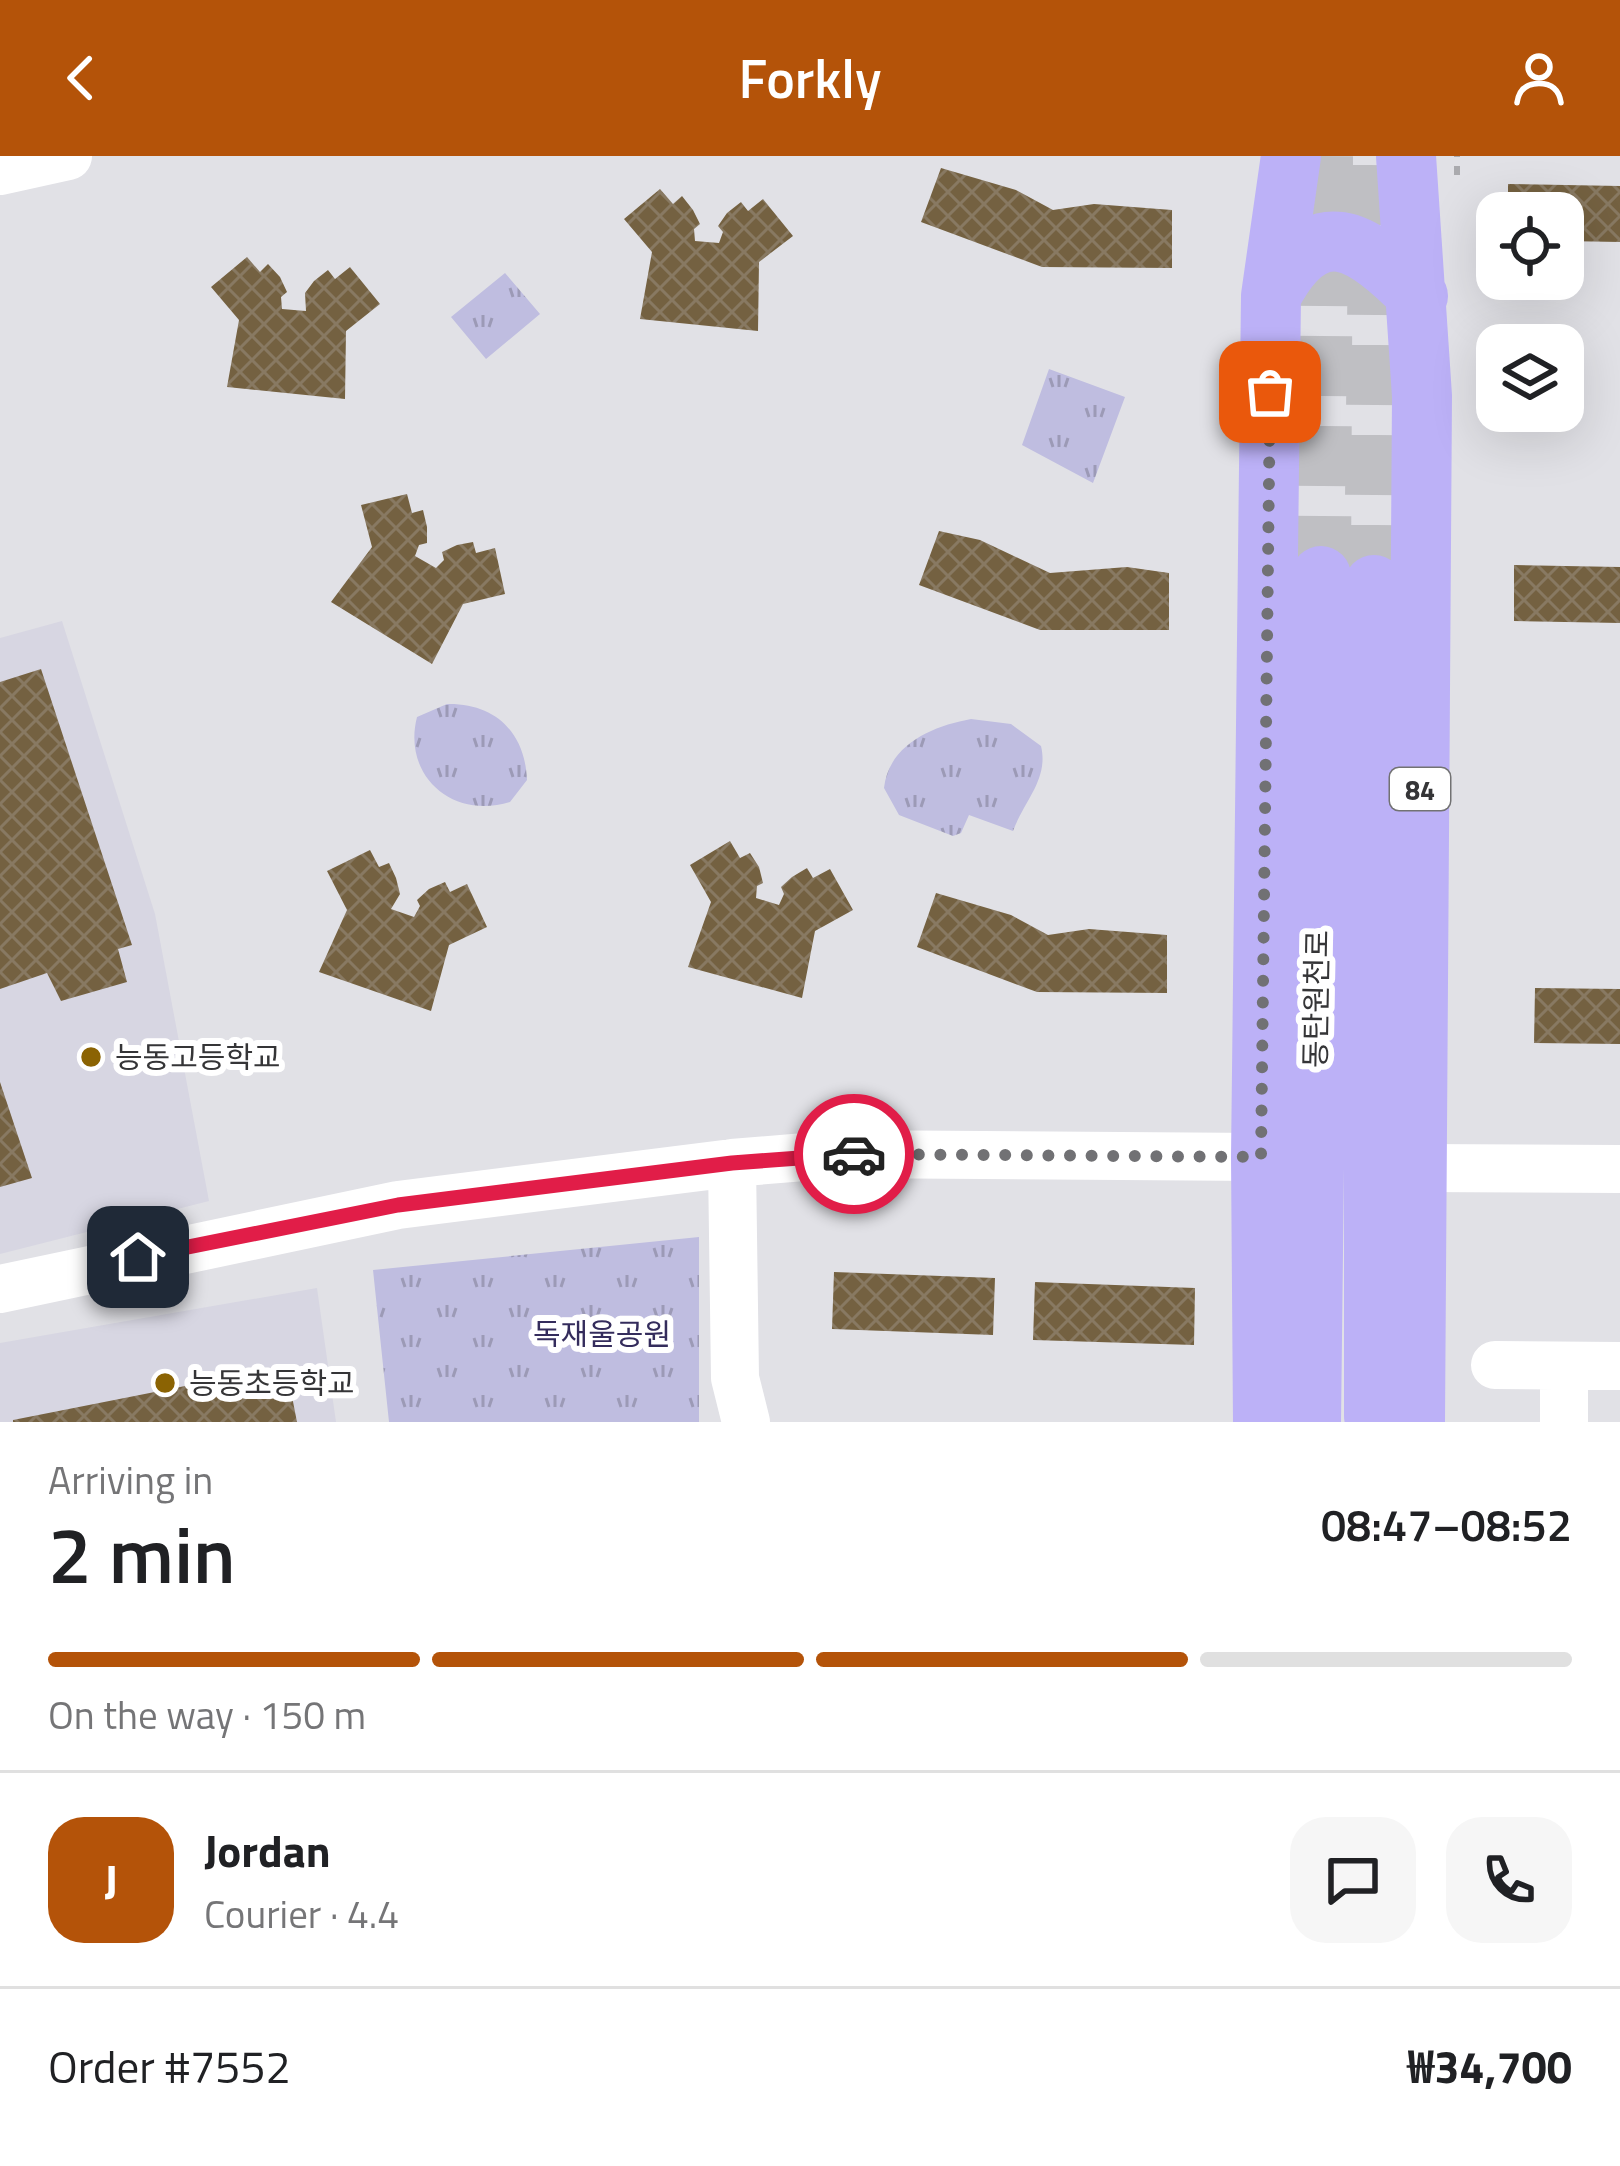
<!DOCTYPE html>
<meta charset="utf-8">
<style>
:root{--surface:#fff;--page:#f6f6f6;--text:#202124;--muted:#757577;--line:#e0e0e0;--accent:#b45309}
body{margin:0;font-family:"Titillium Web","Noto Sans KR",sans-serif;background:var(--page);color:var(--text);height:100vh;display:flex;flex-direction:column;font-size:45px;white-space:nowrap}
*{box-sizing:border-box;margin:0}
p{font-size:39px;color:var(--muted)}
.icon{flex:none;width:66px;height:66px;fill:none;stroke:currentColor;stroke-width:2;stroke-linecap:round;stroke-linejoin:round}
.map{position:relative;height:1266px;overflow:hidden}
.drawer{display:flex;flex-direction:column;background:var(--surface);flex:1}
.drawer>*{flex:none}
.tools{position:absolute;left:1476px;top:36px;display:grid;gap:24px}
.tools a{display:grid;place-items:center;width:108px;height:108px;border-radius:24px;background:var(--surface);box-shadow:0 12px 48px #0002;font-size:60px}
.pin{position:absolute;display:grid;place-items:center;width:102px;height:102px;color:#fff;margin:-51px;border-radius:24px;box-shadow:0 6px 18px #0006}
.courier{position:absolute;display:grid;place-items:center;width:120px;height:120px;margin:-60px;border:9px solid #e11d48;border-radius:50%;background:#fff;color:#222;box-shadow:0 3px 15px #0007}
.headline em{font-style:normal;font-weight:600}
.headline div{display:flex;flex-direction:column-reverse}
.headline{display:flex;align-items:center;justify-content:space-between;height:204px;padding:0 48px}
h1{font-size:78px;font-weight:600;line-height:90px}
.bar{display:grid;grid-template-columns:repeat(4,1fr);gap:18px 12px;align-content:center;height:144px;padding:0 48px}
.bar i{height:15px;border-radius:9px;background:var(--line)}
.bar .on{background:var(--accent)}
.bar p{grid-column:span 4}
.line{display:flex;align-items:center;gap:30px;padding:0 48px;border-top:3px solid var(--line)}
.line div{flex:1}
.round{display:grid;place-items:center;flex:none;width:126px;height:126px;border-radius:36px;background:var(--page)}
header{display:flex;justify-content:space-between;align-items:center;height:156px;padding:0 48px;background:var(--accent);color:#fff;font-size:54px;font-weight:600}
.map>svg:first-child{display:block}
</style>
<header><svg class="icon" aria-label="back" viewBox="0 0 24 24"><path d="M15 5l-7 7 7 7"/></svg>Forkly<svg class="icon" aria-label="person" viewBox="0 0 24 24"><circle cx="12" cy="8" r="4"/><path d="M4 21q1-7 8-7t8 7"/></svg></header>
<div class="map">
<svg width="1620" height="1266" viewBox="0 0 1620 1266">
<defs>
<pattern id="park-tufts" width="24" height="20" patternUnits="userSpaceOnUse" patternTransform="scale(3)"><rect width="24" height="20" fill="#bfbde0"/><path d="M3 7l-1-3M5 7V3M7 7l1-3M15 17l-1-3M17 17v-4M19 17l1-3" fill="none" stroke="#9c9ab6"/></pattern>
<pattern id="building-cross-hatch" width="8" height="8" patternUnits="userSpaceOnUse" patternTransform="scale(3)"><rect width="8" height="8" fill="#746141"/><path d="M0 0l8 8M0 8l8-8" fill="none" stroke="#887962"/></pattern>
</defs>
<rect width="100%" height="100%" fill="#e1e1e6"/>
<path fill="#d7d6e2" d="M62,465l93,293 54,287 -209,53v-616z
M317,1132l19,134h-336v-79z"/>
<path fill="url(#park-tufts)" d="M505,117l35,41 -54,45 -35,-42z
M1049,213l76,28 -32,86 -71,-38z
M447,548c48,-1 78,28 80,76l-17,22c-57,18 -108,-26 -93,-85z
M971,563l40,5 30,22c8,33 -17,55 -28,85l-44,-16 -8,18 -8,3 -54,-21 -15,-27c5,-44 49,-62 87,-69z
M699,1081v185h-310l-16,-152z"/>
<path fill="url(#building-cross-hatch)" d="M941,12l75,22 37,20 41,-6 78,6v58l-130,-1 -121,-45z
M1508,28l112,2v56l-57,-1v-28h-55z
M660,33l13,15 9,-8 11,14 7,14 -6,5 1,12 24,2 4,-11 -5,-6 9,-13 14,-11 7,9 15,-12 30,37 -34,26 -1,69 -118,-12 12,-67 -28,-33z
M247,101l13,15 8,-8 12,13 7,15 -6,5 1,12 24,2 -1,-18 9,-12 14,-11 7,9 15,-12 30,37 -34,27 -1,68 -118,-12 12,-67 -28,-33z
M407,338l5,19 11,-3 4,17v16l-8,2 -4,11 21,12 8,-8 -2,-8 15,-7 16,-3 3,11 19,-5 10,46 -42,10 -31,60 -101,-62 41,-55 -11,-42z
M939,375l41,9 70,33 77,-6 42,6v57h-129l-121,-45z
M1514,409l106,2v56l-106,-2z
M41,513l91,276 -14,4 9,33 -66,19 -14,-28 -47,16v-307z
M730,685l10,17 10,-5 9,14 4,16 -6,3 -1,12 23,7 5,-11 -3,-7 11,-10 15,-9 6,10 17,-9 23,41 -38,21 -13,67 -114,-31 23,-65 -21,-37z
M370,694l9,17 10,-4 7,15 4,16 -9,15 23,8 6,-11 -3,-6 12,-11 16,-7 5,10 17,-8 20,43 -38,18 -18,66 -112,-39 28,-62 -20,-39z
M936,737l75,22 37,20 41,-6 78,6v58l-130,-1 -120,-45z
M1535,832l85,1v55l-86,-1z
M0,926l32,96 -32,9z
M834,1116l161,6 -2,57 -161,-6z
M1035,1126l160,6 -1,57 -161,-5z
M286,1210l11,56h-284v-2z"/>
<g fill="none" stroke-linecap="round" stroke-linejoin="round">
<path stroke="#bfbfc3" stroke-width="60" stroke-dasharray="60 30" stroke-linecap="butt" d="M1321,420l2,-420
M1374,429l5,-429"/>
<path stroke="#aaaaae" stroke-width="6" stroke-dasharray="9 9" stroke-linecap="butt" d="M1457,19v-19"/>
<path stroke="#fff" stroke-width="48" d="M0,15l68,-15
M732,1007l3,215 11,44
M1418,1012l202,1
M0,1133l398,-84 334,-42 109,-9 420,3
M1495,1209l125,1
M1564,1266v-56"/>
<path stroke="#bcb1f7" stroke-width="60" d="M1406,0l16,240 -7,1026
M1271,140c46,-87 91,-57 147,0
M1374,1260v-831
M1263,1266l-2,-265 10,-861 20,-140
M1311,1266l10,-846"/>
</g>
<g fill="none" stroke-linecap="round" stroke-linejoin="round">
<path stroke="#717174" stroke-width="12" stroke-dasharray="0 21.6" d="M854,998l407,3 9,-765"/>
<path stroke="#e11d48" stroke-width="15" d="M138,1101l260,-52 334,-42 122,-9"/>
</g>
<g fill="#8b6303" stroke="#fff" stroke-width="4.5">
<circle cx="91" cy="901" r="12"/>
<circle cx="165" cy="1227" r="12"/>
</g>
<g text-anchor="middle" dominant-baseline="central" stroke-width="12" stroke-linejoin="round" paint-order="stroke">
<rect fill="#fff" stroke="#727273" stroke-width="3" x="1390" y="612" width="60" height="42" rx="9"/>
<g font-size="27" font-weight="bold" fill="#353537">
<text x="1420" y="633">84</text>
</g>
<g font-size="30" fill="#353537" stroke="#fff">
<text transform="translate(1316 843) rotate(-89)">동탄원천로</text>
</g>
<g font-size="30" fill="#353537" stroke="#fff" text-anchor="start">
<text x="115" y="901">능동고등학교</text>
<text x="189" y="1227">능동초등학교</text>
</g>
<g font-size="30" fill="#342c5c" stroke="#fff">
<text x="602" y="1178">독재울공원</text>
</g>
</g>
</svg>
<div class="tools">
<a><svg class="icon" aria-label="locate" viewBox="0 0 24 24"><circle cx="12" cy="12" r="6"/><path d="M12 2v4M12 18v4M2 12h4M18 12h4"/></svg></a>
<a><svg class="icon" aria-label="layers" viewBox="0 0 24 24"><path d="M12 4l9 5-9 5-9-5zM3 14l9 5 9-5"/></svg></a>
</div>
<div class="pin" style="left:1270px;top:236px;background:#ea580c"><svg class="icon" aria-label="bag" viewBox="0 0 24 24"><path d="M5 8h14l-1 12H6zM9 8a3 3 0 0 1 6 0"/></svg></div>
<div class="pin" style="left:138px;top:1101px;background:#1f2937"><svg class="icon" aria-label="home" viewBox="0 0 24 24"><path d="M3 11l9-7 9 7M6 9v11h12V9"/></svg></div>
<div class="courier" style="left:854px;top:998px"><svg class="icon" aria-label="car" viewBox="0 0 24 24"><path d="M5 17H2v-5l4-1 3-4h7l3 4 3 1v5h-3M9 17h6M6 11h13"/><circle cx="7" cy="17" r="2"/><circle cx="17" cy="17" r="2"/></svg></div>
</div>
<section class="drawer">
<div class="headline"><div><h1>2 min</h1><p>Arriving in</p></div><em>08:47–08:52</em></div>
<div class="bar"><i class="on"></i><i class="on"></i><i class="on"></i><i></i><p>On the way · 150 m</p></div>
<div class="line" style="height:216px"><b class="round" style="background:var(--accent);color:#fff">J</b><div><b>Jordan</b><p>Courier · 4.4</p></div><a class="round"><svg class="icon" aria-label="chat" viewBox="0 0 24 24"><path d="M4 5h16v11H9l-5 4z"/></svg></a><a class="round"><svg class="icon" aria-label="phone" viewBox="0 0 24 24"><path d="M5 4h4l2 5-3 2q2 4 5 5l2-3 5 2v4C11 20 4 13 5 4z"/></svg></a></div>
<div class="line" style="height:156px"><div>Order #7552</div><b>₩34,700</b></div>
</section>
